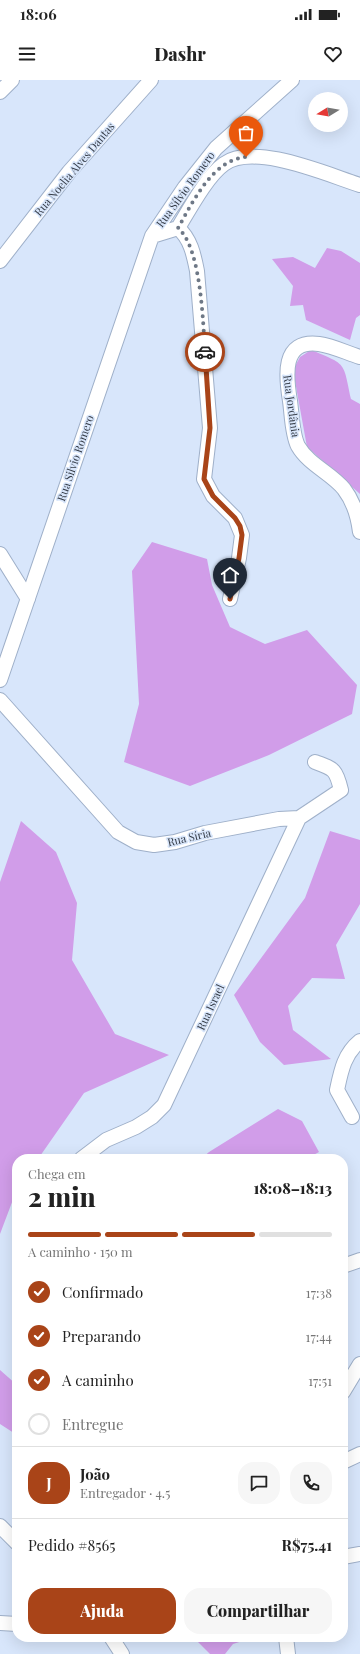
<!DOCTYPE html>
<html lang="pt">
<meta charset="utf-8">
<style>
:root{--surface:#fff;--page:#f6f6f6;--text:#222;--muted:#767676;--line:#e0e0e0;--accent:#a94418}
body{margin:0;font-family:"Playfair Display",serif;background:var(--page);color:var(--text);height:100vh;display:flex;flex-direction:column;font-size:15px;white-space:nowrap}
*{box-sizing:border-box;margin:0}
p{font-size:13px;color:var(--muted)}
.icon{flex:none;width:22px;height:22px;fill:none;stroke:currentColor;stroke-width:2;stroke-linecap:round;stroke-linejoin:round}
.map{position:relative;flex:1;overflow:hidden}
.side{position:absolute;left:12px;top:1074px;width:336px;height:488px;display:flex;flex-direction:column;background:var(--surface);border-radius:16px;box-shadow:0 4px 16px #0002}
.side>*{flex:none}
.needle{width:26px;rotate:259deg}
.fabs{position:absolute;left:308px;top:12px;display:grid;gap:8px}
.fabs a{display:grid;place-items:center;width:40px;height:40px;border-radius:50%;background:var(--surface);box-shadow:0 4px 16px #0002;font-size:20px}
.pin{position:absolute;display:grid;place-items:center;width:34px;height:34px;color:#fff;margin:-41px -17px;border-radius:50% 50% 50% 0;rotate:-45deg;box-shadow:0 0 4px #0007}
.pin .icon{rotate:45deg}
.courier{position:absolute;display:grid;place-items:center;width:40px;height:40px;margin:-20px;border:3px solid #a94418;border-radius:50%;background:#fff;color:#222;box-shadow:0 1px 5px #0007}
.overview em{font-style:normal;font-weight:800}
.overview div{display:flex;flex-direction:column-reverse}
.overview{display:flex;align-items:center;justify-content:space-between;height:68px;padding:0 16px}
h1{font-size:26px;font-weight:800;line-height:30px}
.bar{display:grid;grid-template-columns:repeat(4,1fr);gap:6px 4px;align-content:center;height:48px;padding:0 16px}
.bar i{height:5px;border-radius:3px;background:var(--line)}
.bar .selected{background:var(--accent)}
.bar p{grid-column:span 4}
.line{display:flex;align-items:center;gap:10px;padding:0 16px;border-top:1px solid var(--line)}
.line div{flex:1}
.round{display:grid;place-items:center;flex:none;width:42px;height:42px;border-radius:16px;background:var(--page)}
ol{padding:0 16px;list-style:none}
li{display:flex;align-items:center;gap:12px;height:44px}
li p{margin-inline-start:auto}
li .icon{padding:4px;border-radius:50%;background:var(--accent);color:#fff;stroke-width:4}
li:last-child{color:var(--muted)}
li i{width:22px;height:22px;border:2px solid var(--line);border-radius:50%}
.action{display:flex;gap:8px;margin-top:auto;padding:8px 16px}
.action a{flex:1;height:46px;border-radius:16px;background:var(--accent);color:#fff;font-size:16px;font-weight:800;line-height:46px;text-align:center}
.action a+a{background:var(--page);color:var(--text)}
.status{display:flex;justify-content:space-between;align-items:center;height:28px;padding:0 20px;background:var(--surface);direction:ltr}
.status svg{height:11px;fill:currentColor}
header{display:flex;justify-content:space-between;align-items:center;height:52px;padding:0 16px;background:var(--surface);font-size:18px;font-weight:800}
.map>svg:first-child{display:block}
</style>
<div class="status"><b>18:06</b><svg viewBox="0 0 49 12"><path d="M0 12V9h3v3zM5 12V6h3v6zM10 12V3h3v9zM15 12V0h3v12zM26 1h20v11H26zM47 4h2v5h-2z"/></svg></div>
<header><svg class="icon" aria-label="menu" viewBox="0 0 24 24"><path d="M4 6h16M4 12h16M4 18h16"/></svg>Dashr<svg class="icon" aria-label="heart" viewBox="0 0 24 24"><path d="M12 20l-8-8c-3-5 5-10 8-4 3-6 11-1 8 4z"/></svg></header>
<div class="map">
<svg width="360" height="1574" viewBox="0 0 360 1574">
<rect width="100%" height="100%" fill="#d8e6fb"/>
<path fill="#d19de9" d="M327,168l14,3 19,12v52l-4,3 -6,22 -44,-20 -3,-15 -13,1 3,-20 -21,-27 21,-2 22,11z
M311,270c36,15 32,11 40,49l9,5v90l-53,-47 -14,-77 7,-13z
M152,462l55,17 5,26 18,42 35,17 42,-14 50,55 -5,29 -83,41 -79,31 -66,-24 15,-58 -7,-133z
M21,741l35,31 21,51 -5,57 43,74 54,21 -85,38 -46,66h-21v30l-17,45v-352z
M330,751l30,9v64l-24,41 9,34 -33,-1 -24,28 5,24 38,29 -47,6 -24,-23 -26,-47 71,-97z
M278,1029l24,12 17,31 -13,7h-105l8,-7z
M0,1290l17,15v50l-17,-11z
M193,1557h62l-22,7 -8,10h-15z"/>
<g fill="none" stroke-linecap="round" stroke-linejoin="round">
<defs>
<path id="minor" d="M0,12l12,-12
M178,148c13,11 16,28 19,43l13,157 -6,51 9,17 22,22 7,17 -3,23 -9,41
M152,156l26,-8c11,-18 29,-52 46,-64 30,-22 104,11 136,21
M0,181l69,-89 82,-92
M360,277c-13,-4 -27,-11 -41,-13 -38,-5 -33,33 -29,57 2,14 2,33 8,45 11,19 33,27 46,43 10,13 14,27 16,43
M0,474l28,45
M0,600l152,-444 33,-49 31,-39 76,-68
M0,620l118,132 18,10 18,3 21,-3 30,-9 74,-14 20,-1 42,-28c-5,-21 -7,-21 -26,-28
M352,1037l-15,-27c4,-19 7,-36 23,-49
M81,1079l25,-19 30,-13 16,-10 12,-12 135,-287
M343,1186l17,-6
M343,1312l17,-28
M343,1382l17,-8
M0,1446l17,17
M343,1477l17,-3
M0,1543l17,1
M111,1557l11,17
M286,1557l2,17"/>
</defs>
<use href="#minor" stroke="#9fb0c9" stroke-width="16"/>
<use href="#minor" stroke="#fff" stroke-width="14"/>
</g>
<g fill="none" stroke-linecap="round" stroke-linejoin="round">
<path stroke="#6e7886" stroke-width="4" stroke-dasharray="0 7.2" d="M205,272c-2,-30 -4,-105 -27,-124 15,-26 34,-68 68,-71"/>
<path stroke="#a94418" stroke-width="5" d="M205,272l5,76 -6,51 9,17 22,22 5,8 2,9 -3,23 -9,41"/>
</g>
<g text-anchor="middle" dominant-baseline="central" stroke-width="3" stroke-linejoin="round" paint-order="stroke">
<g font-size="11" fill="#353c47" stroke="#d8e6fb">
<text transform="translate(74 89) rotate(-50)">Rua Noelia Alves Dantas</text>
<text transform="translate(185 109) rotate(-54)">Rua Sílvio Romero</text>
<text transform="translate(292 326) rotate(82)">Rua Jordânia</text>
<text transform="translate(75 378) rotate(-71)">Rua Silvio Romero</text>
<text transform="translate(189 757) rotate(-13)">Rua Síria</text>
<text transform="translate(210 927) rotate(-65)">Rua Israel</text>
</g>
</g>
</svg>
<div class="fabs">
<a><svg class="needle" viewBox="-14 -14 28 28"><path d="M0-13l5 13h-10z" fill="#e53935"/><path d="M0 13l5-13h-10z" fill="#767676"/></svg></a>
</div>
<div class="pin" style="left:246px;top:77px;background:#ea580c"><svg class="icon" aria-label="bag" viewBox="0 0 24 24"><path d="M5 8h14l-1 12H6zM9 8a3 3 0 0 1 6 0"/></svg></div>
<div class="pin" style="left:230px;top:519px;background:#1f2937"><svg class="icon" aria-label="home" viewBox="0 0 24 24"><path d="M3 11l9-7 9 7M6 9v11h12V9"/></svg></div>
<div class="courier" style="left:205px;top:272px"><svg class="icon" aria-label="car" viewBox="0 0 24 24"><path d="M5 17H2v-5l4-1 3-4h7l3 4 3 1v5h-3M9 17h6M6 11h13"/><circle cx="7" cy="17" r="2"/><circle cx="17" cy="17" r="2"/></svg></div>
<section class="side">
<div class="overview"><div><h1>2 min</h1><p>Chega em</p></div><em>18:08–18:13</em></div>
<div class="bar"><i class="selected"></i><i class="selected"></i><i class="selected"></i><i></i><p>A caminho · 150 m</p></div>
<ol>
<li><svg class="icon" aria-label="check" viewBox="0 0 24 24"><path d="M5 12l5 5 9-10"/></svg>Confirmado<p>17:38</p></li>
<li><svg class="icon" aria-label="check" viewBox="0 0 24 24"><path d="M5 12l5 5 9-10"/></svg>Preparando<p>17:44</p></li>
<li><svg class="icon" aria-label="check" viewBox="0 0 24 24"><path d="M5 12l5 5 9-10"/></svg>A caminho<p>17:51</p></li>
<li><i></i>Entregue</li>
</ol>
<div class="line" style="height:72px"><b class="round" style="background:var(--accent);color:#fff">J</b><div><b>João</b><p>Entregador · 4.5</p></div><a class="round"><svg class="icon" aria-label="chat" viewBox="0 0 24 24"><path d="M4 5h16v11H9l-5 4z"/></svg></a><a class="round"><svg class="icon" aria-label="phone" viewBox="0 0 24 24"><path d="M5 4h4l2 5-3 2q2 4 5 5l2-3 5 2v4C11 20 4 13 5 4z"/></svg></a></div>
<div class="line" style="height:52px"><div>Pedido #8565</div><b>R$75.41</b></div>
<div class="action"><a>Ajuda</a><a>Compartilhar</a></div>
</section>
</div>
